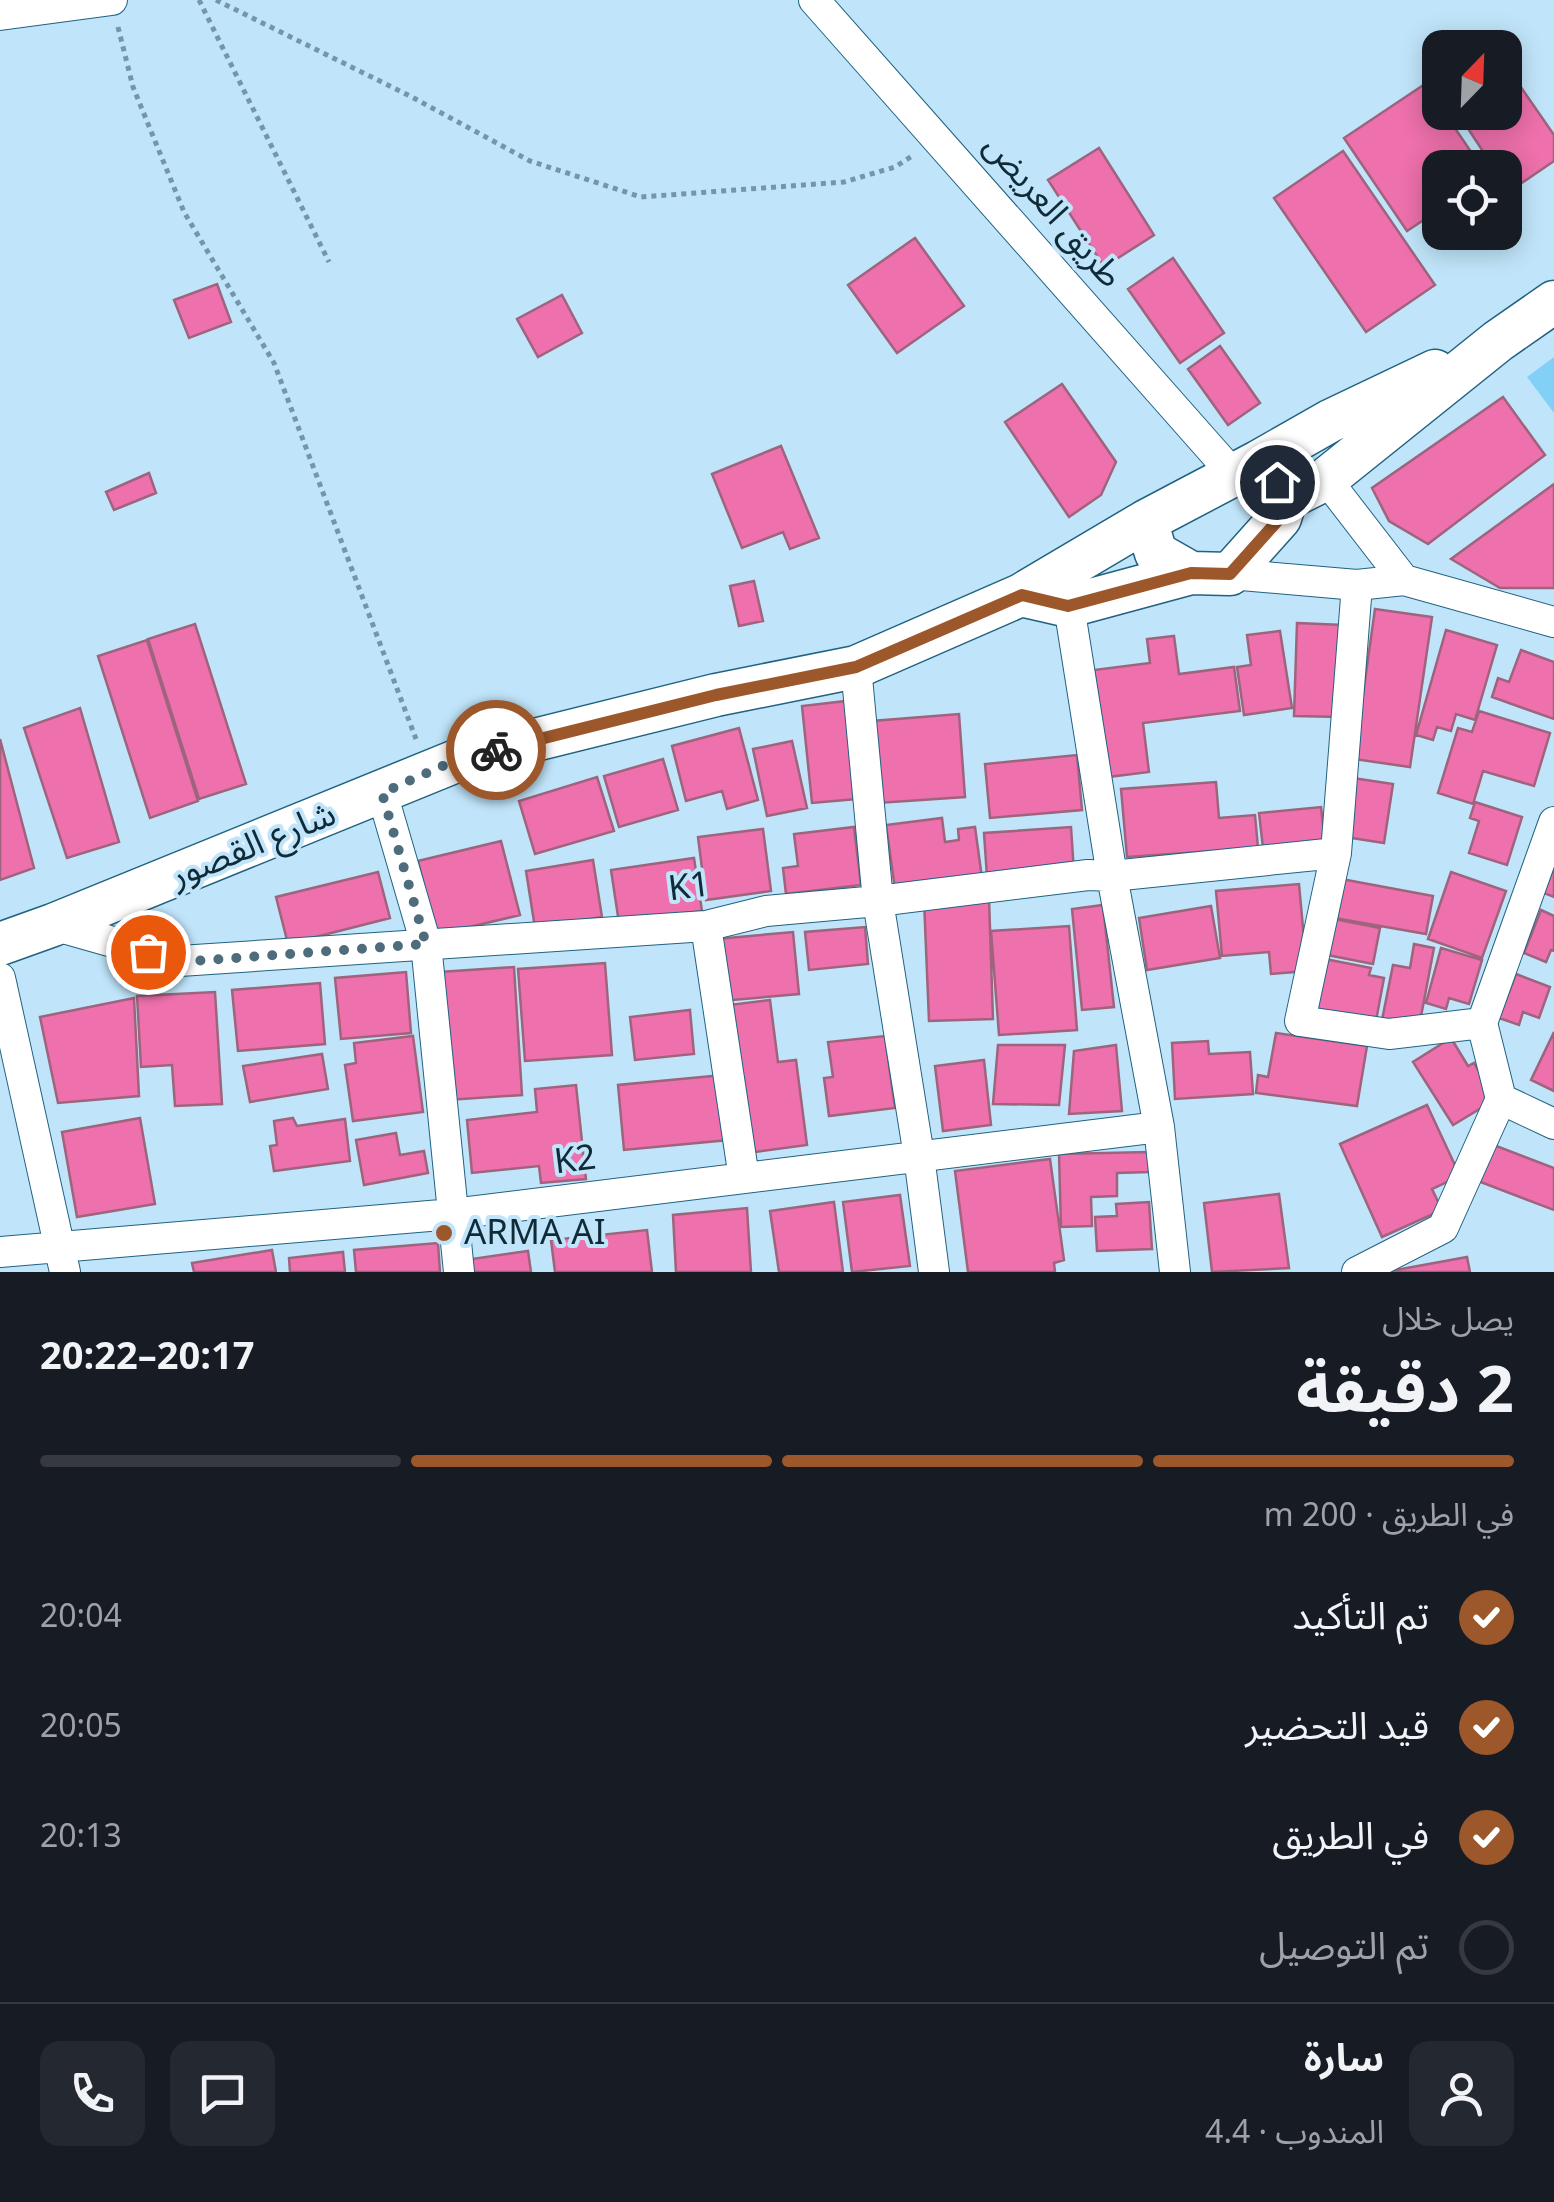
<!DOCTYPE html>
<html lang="ar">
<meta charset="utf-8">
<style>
:root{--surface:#171b24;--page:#242831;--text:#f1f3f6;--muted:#9ea1a6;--line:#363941;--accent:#9c582a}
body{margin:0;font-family:Georgia,"Noto Sans Arabic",serif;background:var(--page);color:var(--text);direction:rtl;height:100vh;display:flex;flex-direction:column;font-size:38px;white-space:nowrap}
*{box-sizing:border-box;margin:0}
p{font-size:32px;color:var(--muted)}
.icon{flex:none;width:55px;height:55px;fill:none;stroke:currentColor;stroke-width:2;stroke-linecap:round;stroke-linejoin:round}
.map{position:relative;height:1272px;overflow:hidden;direction:ltr}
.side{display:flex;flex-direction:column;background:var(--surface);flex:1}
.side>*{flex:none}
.needle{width:65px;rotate:23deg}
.fabs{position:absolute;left:1422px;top:30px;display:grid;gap:20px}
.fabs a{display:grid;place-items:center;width:100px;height:100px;border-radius:20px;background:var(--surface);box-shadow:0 5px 25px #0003;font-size:50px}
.pin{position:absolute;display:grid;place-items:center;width:85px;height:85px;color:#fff;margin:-42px;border:5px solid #fff;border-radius:50%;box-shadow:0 2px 10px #0007}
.courier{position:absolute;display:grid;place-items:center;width:100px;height:100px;margin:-50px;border:8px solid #9c582a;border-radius:50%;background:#fff;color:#222;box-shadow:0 2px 12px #0007}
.headline em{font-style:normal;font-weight:700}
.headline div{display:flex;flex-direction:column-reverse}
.headline{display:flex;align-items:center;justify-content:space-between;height:170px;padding:0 40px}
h1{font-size:65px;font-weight:700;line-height:75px}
.bar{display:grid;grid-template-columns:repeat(4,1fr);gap:15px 10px;align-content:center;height:120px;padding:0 40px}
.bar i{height:12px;border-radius:8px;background:var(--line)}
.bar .selected{background:var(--accent)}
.bar p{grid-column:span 4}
.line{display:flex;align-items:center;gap:25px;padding:0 40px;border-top:2px solid var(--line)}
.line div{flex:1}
.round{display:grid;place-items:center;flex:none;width:105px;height:105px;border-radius:20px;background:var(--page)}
ol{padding:0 40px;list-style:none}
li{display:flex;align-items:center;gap:30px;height:110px}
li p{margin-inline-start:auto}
li .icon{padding:10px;border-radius:50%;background:var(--accent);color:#fff;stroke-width:4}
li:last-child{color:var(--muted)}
li i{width:55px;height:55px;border:5px solid var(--line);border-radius:50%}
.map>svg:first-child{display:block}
</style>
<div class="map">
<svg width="1554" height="1272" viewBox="0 0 1554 1272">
<rect width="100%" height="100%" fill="#c0e5fa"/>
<path fill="#83d0f7" d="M1554,357v56l-27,-36z"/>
<path fill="#ee70ac" stroke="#9e647d" stroke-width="2.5" d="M1509,70l45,65v26l-44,30 -5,-7v-16h-11l-37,-56h48v-39z
M1425,84l15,22v6h4l38,56h-42v41l-33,22 -63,-93z
M1099,148l55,87 -50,32 -56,-87z
M1343,151l92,134 -69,47 -92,-134z
M915,238l49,68 -67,47 -49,-68z
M1173,258l51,75 -44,30 -52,-74z
M217,284l14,38 -42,16 -15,-38z
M562,295l20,38 -44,24 -21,-38z
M1220,346l40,57 -32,22 -40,-56z
M1062,384l54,78 -15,33 -32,22 -64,-95z
M1503,397l42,58 -117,89 -39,-23 -17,-33z
M781,446l38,92 -29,11 -7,-17 -41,16 -30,-74z
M149,473l7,20 -42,17 -8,-18z
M1554,484v104h-54l-49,-29z
M754,581l9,40 -24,5 -9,-40z
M1375,609l57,8 -22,150 -56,-8z
M1297,623l46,2 -3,92 -46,-1z
M195,624l51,160 -47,15 -51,-160z
M1446,630l51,15 -22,75 -19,-6 -5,17 -14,-4 -4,13 -17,-5z
M1280,631l12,77 -48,7 -7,-48 14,-2 -4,-30z
M1174,636l5,38 55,-7 6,44 -97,12 6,49 -41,5 -14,-107 56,-7 -3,-24z
M147,640l51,161 -48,17 -52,-162z
M1521,650l33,12v57l-62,-22 6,-19 11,4z
M846,701l10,98 -44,4 -10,-97z
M80,708l39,134 -52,16 -43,-130z
M1479,711l71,22 -16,53 -51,-15 -10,33 -35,-11 20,-65 14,4z
M959,714l6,83 -87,6 -6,-82z
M739,728l19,72 -31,9 -5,-18 -36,10 -14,-55z
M0,739l34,129 -34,12z
M792,741l15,67 -40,8 -14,-67z
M1077,755l5,55 -92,8 -5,-54z
M663,759l15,51 -59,17 -15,-51z
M597,777l17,54 -79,23 -16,-53z
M1353,778l40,6 -9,59 -39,-6z
M1216,782l3,36 36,-3 3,33 -131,9 -6,-68z
M1475,802l47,15 -15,48 -38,-12 10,-32 -9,-3z
M1321,807l4,35 -62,6 -4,-35z
M942,818l3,24 14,-2 -1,-11 17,-2 7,51 -87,11 -9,-64z
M854,827l7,58 -75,9 -3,-26 15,-2 -4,-32z
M1071,827l3,45 -87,5 -3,-44z
M763,829l8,62 -65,9 -8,-63z
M501,841l19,74 -84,20 -18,-74z
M694,858l8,53 -83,12 -8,-53z
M593,860l9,57 -67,11 -9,-57z
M1554,866v31l-10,-4z
M378,872l12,46 -102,26 -12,-47z
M1451,872l55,19 -24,67 -54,-19z
M1336,878l97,18 -7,38 -97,-17z
M1299,884l8,87 -36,3 -2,-22 -47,4 -6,-65z
M989,898l4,121 -64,2 -5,-121z
M1103,905l11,102 -32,3 -10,-101z
M1211,906l9,52 -73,12 -8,-52z
M1541,910l13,6v35l-3,-1 -5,12 -22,-9z
M1329,918l51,10 -7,36 -51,-10z
M1069,926l8,104 -78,5 -8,-104z
M865,927l3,37 -59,6 -4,-38z
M793,932l6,62 -77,7 -5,-62z
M1414,944l20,4 -15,79 -37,-7 11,-55 17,3z
M1441,948l41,12 -13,44 -20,-6 -3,11 -20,-6z
M1320,958l51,10 -2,7 15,3 -9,48 -65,-13z
M605,963l7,92 -87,6 -7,-92z
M514,967l8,128 -74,5 -8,-128z
M406,972l5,61 -70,6 -6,-61z
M1516,974l34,13 -11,31 -16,-6 -4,13 -20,-7z
M320,983l5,61 -87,7 -6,-61z
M215,992l7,112 -47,2 -3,-41 -31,2 -4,-71z
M134,998l5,98 -81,7 -18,-86z
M770,1000l8,62 18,-2 11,85 -59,8 -19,-148z
M690,1010l4,44 -59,6 -5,-43z
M1554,1032v59l-23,-11z
M1276,1033l91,13 -10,60 -101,-13 2,-18 10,2z
M413,1036l10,76 -70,9 -8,-56 11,-2 -2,-20z
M885,1036l10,72 -66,8 -5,-38 9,-1 -5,-35z
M1451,1038l17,28 6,-3 22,36 -43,26 -40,-63z
M1208,1041l1,13 41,-2 3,42 -78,5 -3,-56z
M998,1045h67l-6,60 -66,-1z
M1116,1045l6,66 -53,3 5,-63z
M322,1054l6,35 -78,13 -7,-36z
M984,1060l7,65 -48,6 -8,-65z
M722,1075l6,65 -104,10 -6,-65z
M576,1085l10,94 -45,4 -2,-17 -67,7 -5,-53 70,-8 -2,-23z
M1427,1105l33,71 -28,13 10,21 -60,27 -42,-93z
M140,1118l15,86 -78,13 -15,-85z
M293,1118l4,8 48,-7 5,42 -76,10 -4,-25 7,-1 -3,-24z
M396,1133l4,22 24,-4 4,22 -64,12 -8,-45z
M1491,1144l63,24v42l-76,-29z
M1149,1152v20l-32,1v23l-26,1 1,29 -31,1 -2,-73z
M1050,1159l14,101 -10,3 1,9h-87l-13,-101z
M1279,1194l10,74 -77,4 -8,-69z
M900,1195l10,71 -58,6 -9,-70z
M834,1202l9,70h-64l-9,-61z
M1149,1202l3,47 -55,2 -2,-34 22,-1 -1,-12z
M747,1208l4,64h-75l-3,-57z
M647,1230l5,42h-97l-4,-32z
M438,1243l2,29h-84l-2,-22z
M272,1250l4,22h-82l-2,-9z
M528,1251l3,21h-64l-2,-12z
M343,1252l2,20h-55l-1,-14z
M1467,1257l3,15h-85z"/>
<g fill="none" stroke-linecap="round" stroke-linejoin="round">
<defs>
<path id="street" d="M814,0l419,474
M0,15l112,-15
M1326,479l78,101
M1230,574l127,11 47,-5 150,42
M1357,585l-21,268 -36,168 89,13 93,-11
M1069,606l43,270 47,251 16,145
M856,667l22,234 41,255 15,116
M382,793l44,151 33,328
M1554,822l-72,201 19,76 53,25
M53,925l127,36 526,-35 60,-15 112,-10 210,-26 24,1 224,-23
M706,926l38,252
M0,978l65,294
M0,1252l453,-38 706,-87
M1357,1272l86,-44 58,-129"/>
<path id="secondary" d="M1258,462l19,20 9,17 -6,19 -50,56 -39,-1 -35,-20 -10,-32z
M1258,462l72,-41 105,-50
M1286,499l40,-20 172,-138 56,-39
M1021,595l48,11 122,-33
M0,944l53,-19 413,-168 250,-62 140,-28 165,-72 125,-74"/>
</defs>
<use href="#street" stroke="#206280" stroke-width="32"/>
<use href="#secondary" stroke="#206280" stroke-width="45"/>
<path stroke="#7596a8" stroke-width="5" stroke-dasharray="5 5" stroke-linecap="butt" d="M199,0l130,262
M216,0l194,96 120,65 111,36 203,-15 51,-15 17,-11
M118,27l15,60 51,125 90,151 142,376"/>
<use href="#street" stroke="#fff" stroke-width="30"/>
<use href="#secondary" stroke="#fff" stroke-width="42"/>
</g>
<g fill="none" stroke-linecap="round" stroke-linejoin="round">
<path stroke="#4e6c7c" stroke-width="10" stroke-dasharray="0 18" d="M148,952l32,10 246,-18 -44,-151 65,-29 49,-14"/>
<path stroke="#9c582a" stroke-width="12" d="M496,750l220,-55 140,-28 166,-72 46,11 123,-33 39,1 50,-56 6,-18 -9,-18"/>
</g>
<circle fill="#9c582a" stroke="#c0e5fa" stroke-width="4" cx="444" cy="1233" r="10"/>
<g text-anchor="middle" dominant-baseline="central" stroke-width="8" stroke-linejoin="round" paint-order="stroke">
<g font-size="35" fill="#102b38" stroke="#c0e5fa">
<text transform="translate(1053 211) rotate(49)">طريق العريض</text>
<text transform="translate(253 845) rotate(-22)">شارع القصور</text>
<text transform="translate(689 887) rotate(-7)">K1</text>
<text transform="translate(575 1160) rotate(-7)">K2</text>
</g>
<g font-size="35" fill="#102b38" stroke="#c0e5fa" text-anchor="start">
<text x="464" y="1233">ARMA AI</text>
</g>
</g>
</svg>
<div class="fabs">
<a><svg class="needle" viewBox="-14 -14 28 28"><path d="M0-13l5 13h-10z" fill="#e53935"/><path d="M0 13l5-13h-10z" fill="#9ea1a6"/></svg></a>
<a><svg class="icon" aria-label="locate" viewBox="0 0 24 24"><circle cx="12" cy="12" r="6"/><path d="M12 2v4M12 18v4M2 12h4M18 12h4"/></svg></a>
</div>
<div class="pin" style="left:148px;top:952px;background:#ea580c"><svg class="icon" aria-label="bag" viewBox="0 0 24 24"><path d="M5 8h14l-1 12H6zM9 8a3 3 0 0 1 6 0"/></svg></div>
<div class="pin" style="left:1277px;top:482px;background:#1f2937"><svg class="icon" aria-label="home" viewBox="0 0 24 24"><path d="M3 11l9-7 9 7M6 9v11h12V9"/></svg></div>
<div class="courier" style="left:496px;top:750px"><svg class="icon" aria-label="bike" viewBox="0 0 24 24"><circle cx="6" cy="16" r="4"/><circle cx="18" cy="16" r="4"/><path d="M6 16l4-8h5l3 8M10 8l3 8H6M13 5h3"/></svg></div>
</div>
<section class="side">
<div class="headline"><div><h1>2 دقيقة</h1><p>يصل خلال</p></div><em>20:17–20:22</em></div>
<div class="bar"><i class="selected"></i><i class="selected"></i><i class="selected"></i><i></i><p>في الطريق · 200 m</p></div>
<ol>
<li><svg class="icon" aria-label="check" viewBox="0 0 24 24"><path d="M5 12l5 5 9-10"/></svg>تم التأكيد<p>20:04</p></li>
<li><svg class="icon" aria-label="check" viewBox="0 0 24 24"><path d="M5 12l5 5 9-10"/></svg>قيد التحضير<p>20:05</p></li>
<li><svg class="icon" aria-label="check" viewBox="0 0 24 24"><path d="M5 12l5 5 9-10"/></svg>في الطريق<p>20:13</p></li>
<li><i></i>تم التوصيل</li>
</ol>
<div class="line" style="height:180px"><a class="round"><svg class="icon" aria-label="person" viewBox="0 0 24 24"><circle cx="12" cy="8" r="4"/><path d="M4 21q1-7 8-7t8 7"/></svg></a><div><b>سارة</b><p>المندوب · 4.4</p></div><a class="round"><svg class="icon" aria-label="chat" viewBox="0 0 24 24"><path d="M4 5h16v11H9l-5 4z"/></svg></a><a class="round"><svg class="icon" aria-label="phone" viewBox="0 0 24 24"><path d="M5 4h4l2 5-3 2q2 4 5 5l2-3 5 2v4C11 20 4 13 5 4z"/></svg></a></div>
</section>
